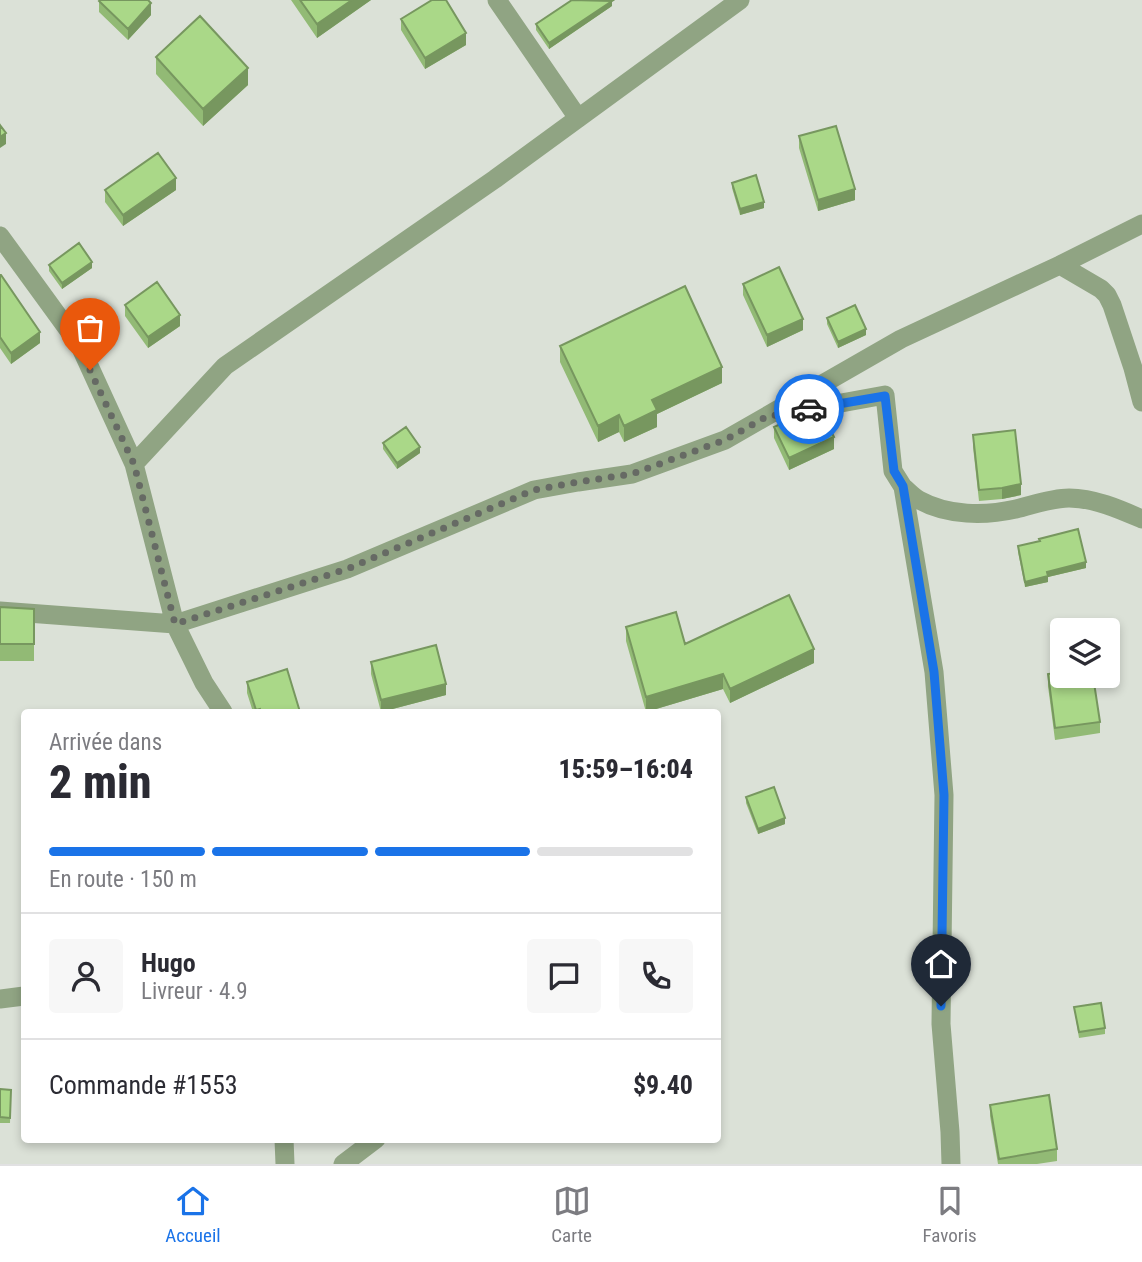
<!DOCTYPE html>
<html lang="fr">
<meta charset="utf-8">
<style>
:root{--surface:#fff;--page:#f7f7f7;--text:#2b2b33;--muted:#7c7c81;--line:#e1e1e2;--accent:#1a73e8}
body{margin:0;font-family:"Roboto Condensed",sans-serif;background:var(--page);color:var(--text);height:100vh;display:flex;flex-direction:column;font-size:26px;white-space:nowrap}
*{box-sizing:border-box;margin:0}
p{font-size:23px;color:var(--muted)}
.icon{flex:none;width:38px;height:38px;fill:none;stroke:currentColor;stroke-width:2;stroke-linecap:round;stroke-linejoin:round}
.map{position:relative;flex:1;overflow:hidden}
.sheet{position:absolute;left:21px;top:709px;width:700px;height:434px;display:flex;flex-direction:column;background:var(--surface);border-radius:7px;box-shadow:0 4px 10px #0003}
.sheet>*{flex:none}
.fabs{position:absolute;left:1050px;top:618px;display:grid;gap:14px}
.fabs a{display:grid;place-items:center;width:70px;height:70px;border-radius:7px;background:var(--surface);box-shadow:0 4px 10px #0003;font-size:35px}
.pin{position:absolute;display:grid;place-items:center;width:60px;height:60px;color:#fff;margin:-72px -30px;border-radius:50% 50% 50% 0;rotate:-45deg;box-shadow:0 0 7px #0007}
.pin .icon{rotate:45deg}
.courier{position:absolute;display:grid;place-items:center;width:70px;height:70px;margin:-35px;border:5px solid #1a73e8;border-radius:50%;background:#fff;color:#222;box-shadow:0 2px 9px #0007}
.overview em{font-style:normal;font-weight:800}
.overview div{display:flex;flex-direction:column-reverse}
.overview{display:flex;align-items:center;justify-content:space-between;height:119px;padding:0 28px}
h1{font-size:46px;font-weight:800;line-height:52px}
.bar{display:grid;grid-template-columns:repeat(4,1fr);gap:10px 7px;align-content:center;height:84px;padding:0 28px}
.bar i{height:9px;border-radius:5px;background:var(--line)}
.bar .selected{background:var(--accent)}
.bar p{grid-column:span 4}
.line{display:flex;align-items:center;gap:18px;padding:0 28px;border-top:2px solid var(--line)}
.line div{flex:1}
.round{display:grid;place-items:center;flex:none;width:74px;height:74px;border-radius:7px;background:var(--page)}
.tabs{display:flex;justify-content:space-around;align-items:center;height:98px;border-top:2px solid var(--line);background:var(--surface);font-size:19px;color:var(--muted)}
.tabs a{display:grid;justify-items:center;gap:4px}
.tabs .selected{color:var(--accent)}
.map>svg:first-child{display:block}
</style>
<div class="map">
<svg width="1142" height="1164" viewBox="0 0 1142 1164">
<rect width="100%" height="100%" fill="#dbe1d7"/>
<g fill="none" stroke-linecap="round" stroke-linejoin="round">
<path stroke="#90a483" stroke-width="19" d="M497,0l81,118
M0,236l80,110 54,118 41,160 29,59 19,29
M1060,265l41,24 6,6 5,10 21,63 9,34
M781,414l104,-19 8,76 10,16 31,185 10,123 -3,229 9,108 1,32
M134,464l91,-98 270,-187 245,-179
M903,487c5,4 10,10 16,13 29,16 66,16 97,9 17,-4 35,-11 53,-11 25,0 50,11 73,21
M0,611l175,13 172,-55 187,-79 44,-8 54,-8 93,-34 176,-101 159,-74 82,-41
M0,999l24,-3
M284,1139l1,25
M343,1164l33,-25"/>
</g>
<path fill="#92ba75" d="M291,0h80l-54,38z
M99,1l52,14 -23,25 -29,-28z
M612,6l-63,43 -13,-19v-6z
M401,19l65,26 -41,24 -24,-39z
M156,57l92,28 -45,41 -47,-52z
M799,136l56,64 -37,11 -19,-63z
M732,183l32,25 -24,7 -8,-27z
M105,190h71l-53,36 -18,-24z
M49,265l43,3 -30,21 -13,-18z
M0,275l40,68 -29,21 -11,-16z
M743,284l60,46 -36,17 -24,-52z
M125,305l55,21 -32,22 -23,-32z
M827,318l39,17 -28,13 -11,-24z
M560,346l162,37 -65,31v13l-33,15 -5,-10 -21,10 -38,-80z
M774,427l60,22 -45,21 -15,-32z
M973,435l48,60 -19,4 -23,2 -6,-54z
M383,443l37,10 -23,16 -14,-20z
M1018,546l68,22 -38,9v5l-23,5 -7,-35z
M0,607l34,2v52h-34z
M626,627l59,17 129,19 -84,40 -7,-14 -77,23 -20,-71z
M371,662l75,33 -65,17 -10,-38z
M1048,674l52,48v11l-45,7 -7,-54z
M247,682l53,30h-47l-6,-19z
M746,797l39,27 -27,10 -12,-31z
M1074,1007l31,21v6l-26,4z
M0,1089l11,1 -1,33h-10z
M990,1105l67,44v12l-20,3h-39l-8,-48z"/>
<path fill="#77975f" d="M352,0h19l-54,38v-14z
M612,1v5l-63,43v-6z
M151,3v12l-23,25v-11z
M466,33v12l-41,24v-11z
M248,68v17l-45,41v-17z
M6,133v11l-6,4v-11z
M176,178v12l-53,36v-11z
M855,189v11l-37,11v-11z
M764,202v6l-24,7v-6z
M92,262v6l-30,21v-6z
M180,315v11l-32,22v-11z
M803,319v11l-36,17v-12z
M866,329v6l-28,13v-6z
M40,332v11l-29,21v-11z
M722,367v16l-65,31v13l-33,15v-16l28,-26z
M619,415v17l-21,10v-16z
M834,437v12l-45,21v-12z
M420,447v6l-23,16v-6z
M1021,484v11l-19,4v-11z
M1086,562v6l-38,9v5l-23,5v-5l22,-10z
M814,649v14l-84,40v-14z
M723,674v15l-77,23v-15z
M446,684v11l-65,17v-12z
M785,818v6l-27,10v-5z"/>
<path fill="#aad888" stroke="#77975f" stroke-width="2" d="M100,0h48l3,3 -23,26 -29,-28z
M300,0h52l-35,24z
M432,0h14l20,33 -41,25 -24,-39z
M572,0l40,1 -63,42 -13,-19z
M200,16l48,52 -45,41 -47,-52z
M0,125l6,8 -6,4z
M836,126l19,63 -37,11 -19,-64z
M158,153l18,25 -53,37 -18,-25z
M756,175l8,27 -24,7 -8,-26z
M79,243l13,19 -30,21 -13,-18z
M779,267l24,52 -36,16 -24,-51z
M0,275h1l39,57 -29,21 -11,-16z
M157,282l23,33 -32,22 -23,-32z
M685,286l37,81 -70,33 5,10 -33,16 -5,-11 -21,11 -38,-80z
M855,305l11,24 -28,13 -11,-24z
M820,408l14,29 -45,21 -15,-31 39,-18z
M406,427l14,20 -23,16 -14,-20z
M1015,430l6,54 -19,4 -23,2 -6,-55z
M1078,529l8,33 -39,10 1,4 -23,6 -7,-36 22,-5 -1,-2z
M789,595l25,54 -84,40 -7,-15 -77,23 -20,-70 50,-15 9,32z
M0,607l34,2v35h-34z
M436,645l10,39 -65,16 -10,-38z
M287,669l13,43h-39l-1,-3 -4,1 -9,-28z
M1062,672v4h31l7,46 -45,6 -7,-54z
M774,787l11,31 -27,11 -12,-32z
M1101,1003l4,25 -26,4 -5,-25z
M0,1089l11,1 -1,28 -10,-1z
M1049,1095l8,54 -58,10 -9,-54z"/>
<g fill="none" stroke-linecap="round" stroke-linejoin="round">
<path stroke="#666a64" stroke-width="7" stroke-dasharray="0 12.6" d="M90,370l44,94 41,160 172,-55 187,-79 44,-8 54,-8 93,-34 41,-23 43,-8"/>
<path stroke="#1a73e8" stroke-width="9" d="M809,409l76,-13 9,75 9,15 31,186 10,123 -3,211"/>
</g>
</svg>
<div class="fabs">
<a><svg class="icon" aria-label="layers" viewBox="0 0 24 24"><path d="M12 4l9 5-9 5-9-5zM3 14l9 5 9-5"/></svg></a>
</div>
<div class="pin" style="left:90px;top:370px;background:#ea580c"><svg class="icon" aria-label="bag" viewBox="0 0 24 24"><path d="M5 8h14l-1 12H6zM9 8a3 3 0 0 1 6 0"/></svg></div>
<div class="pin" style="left:941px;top:1006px;background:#1f2937"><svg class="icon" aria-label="home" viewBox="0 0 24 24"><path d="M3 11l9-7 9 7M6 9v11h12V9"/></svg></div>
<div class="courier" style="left:809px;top:409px"><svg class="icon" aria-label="car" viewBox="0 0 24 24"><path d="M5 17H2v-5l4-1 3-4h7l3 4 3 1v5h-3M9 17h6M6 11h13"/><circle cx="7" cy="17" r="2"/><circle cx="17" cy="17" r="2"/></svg></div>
<section class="sheet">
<div class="overview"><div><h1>2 min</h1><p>Arrivée dans</p></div><em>15:59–16:04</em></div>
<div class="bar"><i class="selected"></i><i class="selected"></i><i class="selected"></i><i></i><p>En route · 150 m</p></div>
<div class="line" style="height:126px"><a class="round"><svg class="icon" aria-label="person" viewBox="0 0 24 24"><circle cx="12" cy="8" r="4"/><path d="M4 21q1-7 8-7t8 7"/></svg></a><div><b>Hugo</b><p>Livreur · 4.9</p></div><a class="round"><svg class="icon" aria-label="chat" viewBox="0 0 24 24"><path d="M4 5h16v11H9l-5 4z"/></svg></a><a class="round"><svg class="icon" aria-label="phone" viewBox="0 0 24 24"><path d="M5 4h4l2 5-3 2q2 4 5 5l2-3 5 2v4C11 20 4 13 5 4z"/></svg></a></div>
<div class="line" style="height:91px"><div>Commande #1553</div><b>$9.40</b></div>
</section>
</div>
<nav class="tabs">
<a class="selected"><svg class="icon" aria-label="home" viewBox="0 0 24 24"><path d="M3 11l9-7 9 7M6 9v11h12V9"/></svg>Accueil</a>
<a><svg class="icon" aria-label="map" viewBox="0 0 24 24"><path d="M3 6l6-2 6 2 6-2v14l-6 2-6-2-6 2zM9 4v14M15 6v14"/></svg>Carte</a>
<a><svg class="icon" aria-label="saved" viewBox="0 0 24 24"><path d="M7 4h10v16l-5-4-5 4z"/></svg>Favoris</a>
</nav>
